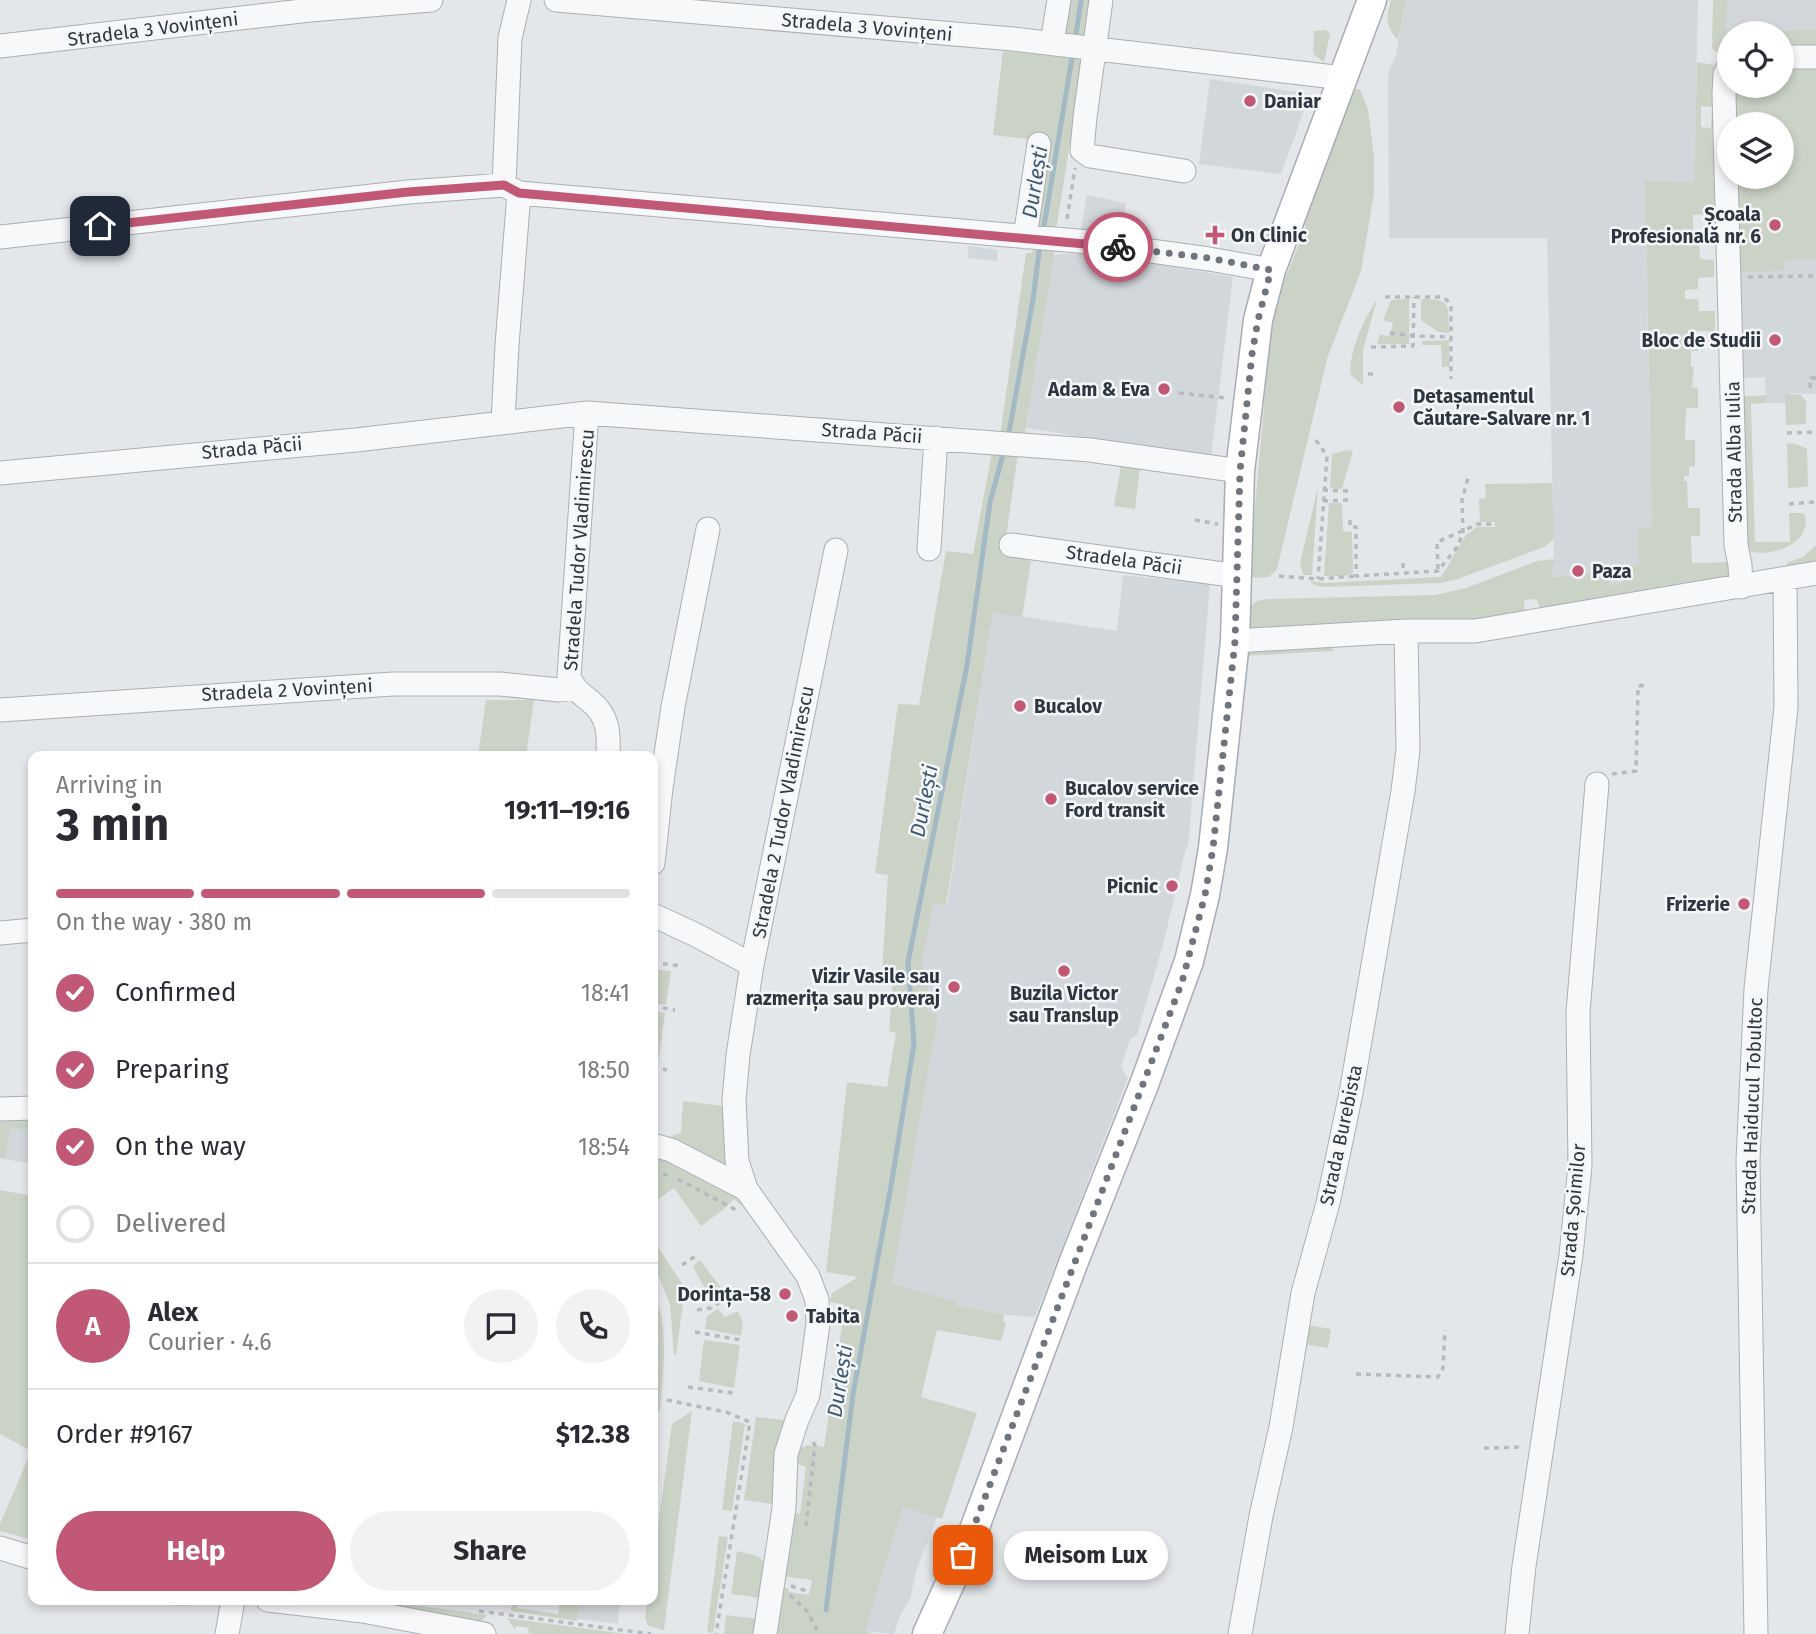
<!DOCTYPE html>
<meta charset="utf-8">
<style>
:root{--surface:#fff;--page:#f2f2f3;--text:#2b2b33;--muted:#7c7c81;--line:#e1e1e2;--accent:#c05876}
body{margin:0;font-family:"Fira Sans",sans-serif;background:var(--page);color:var(--text);height:100vh;display:flex;flex-direction:column;font-size:26px;white-space:nowrap}
*{box-sizing:border-box;margin:0}
p{font-size:23px;color:var(--muted)}
.icon{flex:none;width:38px;height:38px;fill:none;stroke:currentColor;stroke-width:2;stroke-linecap:round;stroke-linejoin:round}
.map{position:relative;flex:1;overflow:hidden}
.side{position:absolute;left:28px;top:751px;width:630px;height:854px;display:flex;flex-direction:column;background:var(--surface);border-radius:14px;box-shadow:0 4px 10px #0003}
.side>*{flex:none}
.buttons{position:absolute;left:1717px;top:21px;display:grid;gap:14px}
.buttons a{display:grid;place-items:center;width:77px;height:77px;border-radius:50%;background:var(--surface);box-shadow:0 4px 10px #0003;font-size:35px}
.pin{position:absolute;display:grid;place-items:center;width:60px;height:60px;color:#fff;margin:-30px;border-radius:14px;box-shadow:0 4px 10px #0006}
.courier{position:absolute;display:grid;place-items:center;width:70px;height:70px;margin:-35px;border:5px solid #c05876;border-radius:50%;background:#fff;color:#222;box-shadow:0 2px 9px #0007}
.bubble{position:absolute;height:49px;border-radius:24px;background:var(--surface);box-shadow:0 4px 10px #0003;font-size:23px;font-weight:700;line-height:49px;text-align:center}
.overview em{font-style:normal;font-weight:700}
.overview div{display:flex;flex-direction:column-reverse}
.overview{display:flex;align-items:center;justify-content:space-between;height:119px;padding:0 28px}
h1{font-size:46px;font-weight:700;line-height:52px}
.bar{display:grid;grid-template-columns:repeat(4,1fr);gap:10px 7px;align-content:center;height:84px;padding:0 28px}
.bar i{height:9px;border-radius:5px;background:var(--line)}
.bar .selected{background:var(--accent)}
.bar p{grid-column:span 4}
.line{display:flex;align-items:center;gap:18px;padding:0 28px;border-top:2px solid var(--line)}
.line div{flex:1}
.round{display:grid;place-items:center;flex:none;width:74px;height:74px;border-radius:37px;background:var(--page)}
ol{padding:0 28px;list-style:none}
li{display:flex;align-items:center;gap:21px;height:77px}
li p{margin-inline-start:auto}
li .icon{padding:7px;border-radius:50%;background:var(--accent);color:#fff;stroke-width:4}
li:last-child{color:var(--muted)}
li i{width:38px;height:38px;border:4px solid var(--line);border-radius:50%}
.button{display:flex;gap:14px;margin-top:auto;padding:14px 28px}
.button a{flex:1;height:80px;border-radius:42px;background:var(--accent);color:#fff;font-size:28px;font-weight:700;line-height:80px;text-align:center}
.button a+a{background:var(--page);color:var(--text)}
.map>svg:first-child{display:block}
</style>
<div class="map">
<svg width="1816" height="1634" viewBox="0 0 1816 1634">
<rect width="100%" height="100%" fill="#e4e7ea"/>
<path fill="#d2d7dc" d="M1406,0h292l-4,183 -33,-1 -15,68 6,279 -13,36 -16,18 -14,2 -2,-8 -15,2 -1,-5 -39,3 -1,-12 3,-1v-5l-7,-321h-158l-1,-164 8,-19z
M1728,0h88v30l-90,1z
M1782,69h34v325l-30,-1v10h-20l-1,-26 -26,1 -4,-105 47,-96z
M1210,79l100,15 -29,80 -82,-10z
M1087,195l39,8 -6,33 -39,-6z
M969,246l29,4 -1,11 -30,-3z
M1077,253l16,5 6,-4 134,23 -22,180 -185,-29 27,-173z
M1123,575l87,9 -22,263h-2l-22,94 -27,94 -7,4 -9,28 7,11 -93,239 -38,-3 -41,-9 1,-2 -65,-19 46,-269 -11,-4 1,-33 -6,-14 11,-61 14,2 46,-293 124,19z
M11,1128l22,3 -2,33 -26,-5z
M903,1506l34,11 -21,54 -6,29 -9,13 -7,21 -29,-3z
M580,1600h40l-2,24 -41,-5z"/>
<path fill="#cbd3c6" fill-rule="evenodd" d="M1069,0h25l-9,42 -22,-7z
M1391,0h15l-8,40c-13,-14 -12,-23 -7,-40z
M1713,0h15l-2,31h15l-2,2h-10v20h-11l-6,-4z
M1326,30l4,4 -6,28 -11,-8 1,-23z
M1816,30v24h-34v-21h-24l-1,-2z
M1003,51l80,8 -26,166 -3,4 -17,1 5,-66h7l2,-22 -58,-7z
M1697,62l18,3 3,13 3,142 -12,4 -1,-10 -15,1v17h6l1,27 14,1v17l-16,1v11l-13,1v9h13l1,12h16v20h-21v8l5,1 -1,11h-7v16h3l-2,20 6,1v20h-12l-1,32h10v26l-6,1v9h-5v5h3l1,27h12v28h-9l1,27 40,-1 -1,13 -7,7 -183,32 -4,-15 -13,1 1,14 -47,10 -222,7 -7,-5 1,-20 7,-5 11,-2 167,-4 31,-7 71,-27 17,-2v6l-3,1 2,11 39,-3 1,5 15,-2 1,8 14,-2 -3,-16 19,-2 -1,-36 14,-1 -7,-347 49,2zM1701,106l11,1 -1,21 -10,-1z
M1782,69h34v190l-31,1 -1,11 -49,1 -1,-95h48v-53h-48l-1,-38h49z
M1353,89h7l8,20 6,48v36l-13,78 -34,88 -50,210 -8,8 -13,1 -7,-3 21,-237 6,-37 30,-74 -3,-6z
M1035,244l20,3 -31,191 -24,-2 26,-183h6z
M1409,299v45h-32l3,-10 9,3 4,-14 -10,-3 8,-20z
M1421,299c31,0 27,5 28,34l-11,-1 -17,-12z
M1377,300l-14,50v35l-12,-10c-4,-18 14,-60 26,-75z
M1449,340l1,27h-8l-1,-22h-19v-4z
M1785,393l16,2 5,6v23l-20,1z
M1766,395v8l-15,1 4,138h35l-1,-29h15c12,31 -40,48 -58,36l-8,-152z
M1787,443l9,1 11,5 1,37 -2,1 -18,1z
M1346,450l7,1 -11,38 -12,-1 2,-34z
M992,452l26,1 -14,100 27,8 -9,57 -29,-6 -47,293 -13,-1 -11,60 6,14 -1,33 11,4 -46,269 65,18 -1,3 48,10 -1,5 3,4 -5,17 -64,-11 -16,67 56,16 -35,106 -39,-12 -38,124 11,3h-101l4,-47 9,1 1,4 20,3 3,-15 -29,-4 9,-63 8,1 6,-47 -11,-4v-13l13,-5 16,2 21,-142 -15,-3 2,-9 26,-16 -32,-5 21,-190 40,5 9,-54 -7,-2 4,-57 -11,-2 6,-97 -13,-2 23,-169 21,1 27,-154 27,3z
M1121,465l19,3 -5,41 -21,-3z
M1552,483l2,56 -10,8 -89,33 -15,3 -116,4 -10,-2 -4,-4 15,2 116,-6 25,-42 11,-8h18v-5h-15l-1,-23 7,-1 -1,-14z
M1318,487l-6,88h-9l-3,-12z
M1329,503h13l1,28 9,1 1,41 -8,3h-21z
M1816,545v20l-29,1v-3l16,-6z
M1330,646l4,5 -90,5v-4z
M486,700h48l-8,56h-48z
M653,969l18,2 -5,34 -13,-2z
M653,1011l12,2 -7,50 -5,-1z
M683,1101l39,5 8,68 -54,-29 -5,-9 10,-3z
M0,1118l33,1v12l-22,-3 -6,31 -5,-1z
M653,1153l80,38 17,22 -16,-14 -10,10 -23,17 -27,-38 -21,15z
M0,1190l33,6v344l-33,-9v-7l31,-73 -31,-17z
M658,1247l27,41 -9,67 -2,-1 -4,-49 -17,-43v-12z
M700,1260l25,33 -16,12v-8l-16,-31z
M653,1290c17,35 10,83 7,121l-7,-1z
M718,1309l7,8 13,-6 5,11 -2,14 -36,-7 2,-13z
M1307,1325l24,4 -3,19 -24,-4z
M704,1340l36,5 -6,43 -35,-7z
M692,1411l-28,219 -16,-4 -3,-9 3,-17h5v-38l19,-138z
M756,1417l29,3 -13,84 -28,-4z
M733,1421l12,3 -13,87 -10,-1z
M719,1536l9,1 -15,96 -6,-1z
M737,1551l21,5 7,7 -4,35 -30,-4z
M96,1600h82l10,6z
M376,1600l111,15 -9,10 -94,-17z
M512,1600h6l-1,8 41,6 2,-14h20l-3,21 -66,-10z
M726,1615l33,4 -2,15h-33z
M507,1618l119,16h-90l-8,-1 1,-5 -13,-2 -1,4z"/>
<g fill="none" stroke-linecap="round" stroke-linejoin="round">
<path stroke="#a3b9c6" stroke-width="5" d="M1075,42l6,-42
M1043,232l30,-180
M1008,438l25,-139 7,-54
M826,1610l27,-216 38,-208 23,-142 -6,-82 59,-297 23,-163 14,-51"/>
<defs>
<path id="minor" d="M556,0l457,39 330,39
M1101,0l-16,117 -3,33 8,6 94,15
M1052,43l7,-43
M0,46l310,-36 121,-10
M1782,57h34
M1729,65l-4,10 -1,19 12,451 4,20 1,22
M504,185l6,-147 9,-38
M0,237l408,-45 96,-7 15,8 559,48 131,18 62,11
M1025,237l14,-93
M587,413l-18,264c5,12 11,16 21,24 19,15 19,33 18,55
M503,422l4,-77 12,-152
M0,473l356,-33 231,-27 503,37 150,21
M1011,545l227,31
M929,549l7,-111
M1235,641l171,-10h69l341,-58
M0,710l393,-26h107l59,6 14,-2
M653,863l8,-75 12,-81 35,-178
M653,915l43,20 56,30
M0,933l33,-3
M0,1109l33,-1
M653,1145l18,5 75,39
M0,1548l33,10
M268,1600l95,11 121,23
M227,1634l6,-34
M765,1634l19,-126 2,-54 11,-34 11,-25 10,-71 -1,-24 -9,-24 -62,-87 -9,-28 -3,-61 4,-45 14,-90 84,-415
M1240,1634l21,-118 20,-89 22,-134 25,-90 23,-110 52,-302 5,-41 -2,-119
M1517,1634l7,-68 47,-311 9,-89 -2,-154 19,-228
M1756,1634l-8,-474 8,-171 30,-282 -1,-127"/>
<path id="major" d="M927,1634l45,-99 102,-274 71,-179 44,-121 16,-66 8,-47 22,-207 5,-170 18,-151 13,-50 101,-270"/>
</defs>
<use href="#minor" stroke="#aaafb4" stroke-width="25"/>
<use href="#major" stroke="#a5adb5" stroke-width="31"/>
<path stroke="#b6babe" stroke-width="3.5" stroke-dasharray="5 5" stroke-linecap="butt" d="M1067,219l8,-51
M1748,277l68,-1
M1385,297h55l7,3 4,7v72
M1390,333l23,3 38,1
M1371,347l42,-1 1,-49
M1368,374h8
M1810,388l1,-10h5
M1179,393l46,5
M1787,433l29,-1
M1316,440l11,16 -9,123
M1323,490l26,1
M1323,501l26,-1
M1789,504l25,-2
M1195,520l23,4
M1350,520v7h6v49l82,-5 20,-25 5,-14 -1,-32 6,-22
M1403,563v10
M1438,569l-1,-27 41,-18h17
M1279,576l39,3 38,-3
M1612,774l24,-3 2,-85 9,-1
M653,962l27,4
M653,1006l22,4
M653,1067l14,3
M653,1111l9,2
M653,1174l18,1
M678,1179l58,31
M682,1265l15,-10
M697,1310l14,-2 17,-11
M695,1332l46,8
M1356,1374l82,3 5,-9 2,-38
M688,1387l45,6
M667,1400l59,12 24,10 -34,212
M1484,1448l40,-1
M806,1526l9,-81 -4,-6
M791,1586l16,5
M790,1595l17,16 12,23
M479,1611l172,23"/>
<use href="#minor" stroke="#f6f8f9" stroke-width="23"/>
<use href="#major" stroke="#fff" stroke-width="28"/>
</g>
<g fill="none" stroke-linecap="round" stroke-linejoin="round">
<path stroke="#6e757c" stroke-width="7" stroke-dasharray="0 12.6" d="M963,1555l219,-573 23,-87 8,-47 22,-207 5,-170 12,-117 6,-34 13,-50 -62,-12 -91,-11"/>
<path stroke="#c05876" stroke-width="9" d="M100,226l308,-34 96,-7 15,8 599,54"/>
</g>
<g fill="#c05876" stroke="#f4f6f8" stroke-width="2.5">
<circle cx="1250" cy="101" r="7"/>
<circle cx="1775" cy="225" r="7"/>
<path d="M1211.5 224.5h7v7h7v7h-7v7h-7v-7h-7v-7h7z"/>
<circle cx="1775" cy="340" r="7"/>
<circle cx="1164" cy="389" r="7"/>
<circle cx="1399" cy="407" r="7"/>
<circle cx="1578" cy="571" r="7"/>
<circle cx="1020" cy="706" r="7"/>
<circle cx="1051" cy="799" r="7"/>
<circle cx="1172" cy="886" r="7"/>
<circle cx="1744" cy="904" r="7"/>
<circle cx="1064" cy="971" r="7"/>
<circle cx="954" cy="987" r="7"/>
<circle cx="785" cy="1294" r="7"/>
<circle cx="792" cy="1316" r="7"/>
</g>
<g text-anchor="middle" dominant-baseline="central" stroke-width="5" stroke-linejoin="round" paint-order="stroke">
<g font-size="19" fill="#2e3741" stroke="#f4f6f8">
<text transform="translate(867 27) rotate(5)">Stradela 3 Vovințeni</text>
<text transform="translate(153 29) rotate(-7)">Stradela 3 Vovințeni</text>
<text transform="translate(872 433) rotate(4)">Strada Păcii</text>
<text transform="translate(252 448) rotate(-5)">Strada Păcii</text>
<text transform="translate(1734 452) rotate(-91)">Strada Alba Iulia</text>
<text transform="translate(579 550) rotate(-86)">Stradela Tudor Vladimirescu</text>
<text transform="translate(1124 560) rotate(8)">Stradela Păcii</text>
<text transform="translate(287 690) rotate(-3)">Stradela 2 Vovințeni</text>
<text transform="translate(783 812) rotate(-79)">Stradela 2 Tudor Vladimirescu</text>
<text transform="translate(1752 1106) rotate(-88)">Strada Haiducul Tobultoc</text>
<text transform="translate(1341 1135) rotate(-78)">Strada Burebista</text>
<text transform="translate(1573 1210) rotate(-85)">Strada Șoimilor</text>
</g>
<g font-size="19" font-weight="bold" fill="#2e3741" stroke="#f4f6f8" text-anchor="start">
<text x="1264" y="101">Daniar</text>
<text x="1761" y="214" text-anchor="end">Școala<tspan x="1761" dy="22">Profesională nr. 6</tspan></text>
<text x="1231" y="235">On Clinic</text>
<text x="1761" y="340" text-anchor="end">Bloc de Studii</text>
<text x="1150" y="389" text-anchor="end">Adam &amp; Eva</text>
<text x="1413" y="396">Detașamentul<tspan x="1413" dy="22">Căutare-Salvare nr. 1</tspan></text>
<text x="1592" y="571">Paza</text>
<text x="1034" y="706">Bucalov</text>
<text x="1065" y="788">Bucalov service<tspan x="1065" dy="22">Ford transit</tspan></text>
<text x="1158" y="886" text-anchor="end">Picnic</text>
<text x="1730" y="904" text-anchor="end">Frizerie</text>
<text x="940" y="976" text-anchor="end">Vizir Vasile sau<tspan x="940" dy="22">razmerița sau proveraj</tspan></text>
<text x="1064" y="993" text-anchor="middle">Buzila Victor<tspan x="1064" dy="22">sau Translup</tspan></text>
<text x="771" y="1294" text-anchor="end">Dorința-58</text>
<text x="806" y="1316">Tabita</text>
</g>
<g font-size="21" font-style="italic" fill="#3c5b71" stroke="#f4f6f8">
<text transform="translate(1035 182) rotate(-81)">Durlești</text>
<text transform="translate(924 801) rotate(-79)">Durlești</text>
<text transform="translate(840 1381) rotate(-81)">Durlești</text>
</g>
</g>
</svg>
<div class="buttons">
<a><svg class="icon" aria-label="locate" viewBox="0 0 24 24"><circle cx="12" cy="12" r="6"/><path d="M12 2v4M12 18v4M2 12h4M18 12h4"/></svg></a>
<a><svg class="icon" aria-label="layers" viewBox="0 0 24 24"><path d="M12 4l9 5-9 5-9-5zM3 14l9 5 9-5"/></svg></a>
</div>
<div class="pin" style="left:963px;top:1555px;background:#ea580c"><svg class="icon" aria-label="bag" viewBox="0 0 24 24"><path d="M5 8h14l-1 12H6zM9 8a3 3 0 0 1 6 0"/></svg></div>
<div class="pin" style="left:100px;top:226px;background:#1f2937"><svg class="icon" aria-label="home" viewBox="0 0 24 24"><path d="M3 11l9-7 9 7M6 9v11h12V9"/></svg></div>
<div class="courier" style="left:1118px;top:247px"><svg class="icon" aria-label="bike" viewBox="0 0 24 24"><circle cx="6" cy="16" r="4"/><circle cx="18" cy="16" r="4"/><path d="M6 16l4-8h5l3 8M10 8l3 8H6M13 5h3"/></svg></div>
<div class="bubble" style="left:1004px;top:1531px;width:164px">Meisom Lux</div>
<section class="side">
<div class="overview"><div><h1>3 min</h1><p>Arriving in</p></div><em>19:11–19:16</em></div>
<div class="bar"><i class="selected"></i><i class="selected"></i><i class="selected"></i><i></i><p>On the way · 380 m</p></div>
<ol>
<li><svg class="icon" aria-label="check" viewBox="0 0 24 24"><path d="M5 12l5 5 9-10"/></svg>Confirmed<p>18:41</p></li>
<li><svg class="icon" aria-label="check" viewBox="0 0 24 24"><path d="M5 12l5 5 9-10"/></svg>Preparing<p>18:50</p></li>
<li><svg class="icon" aria-label="check" viewBox="0 0 24 24"><path d="M5 12l5 5 9-10"/></svg>On the way<p>18:54</p></li>
<li><i></i>Delivered</li>
</ol>
<div class="line" style="height:126px"><b class="round" style="background:var(--accent);color:#fff">A</b><div><b>Alex</b><p>Courier · 4.6</p></div><a class="round"><svg class="icon" aria-label="chat" viewBox="0 0 24 24"><path d="M4 5h16v11H9l-5 4z"/></svg></a><a class="round"><svg class="icon" aria-label="phone" viewBox="0 0 24 24"><path d="M5 4h4l2 5-3 2q2 4 5 5l2-3 5 2v4C11 20 4 13 5 4z"/></svg></a></div>
<div class="line" style="height:91px"><div>Order #9167</div><b>$12.38</b></div>
<div class="button"><a>Help</a><a>Share</a></div>
</section>
</div>
